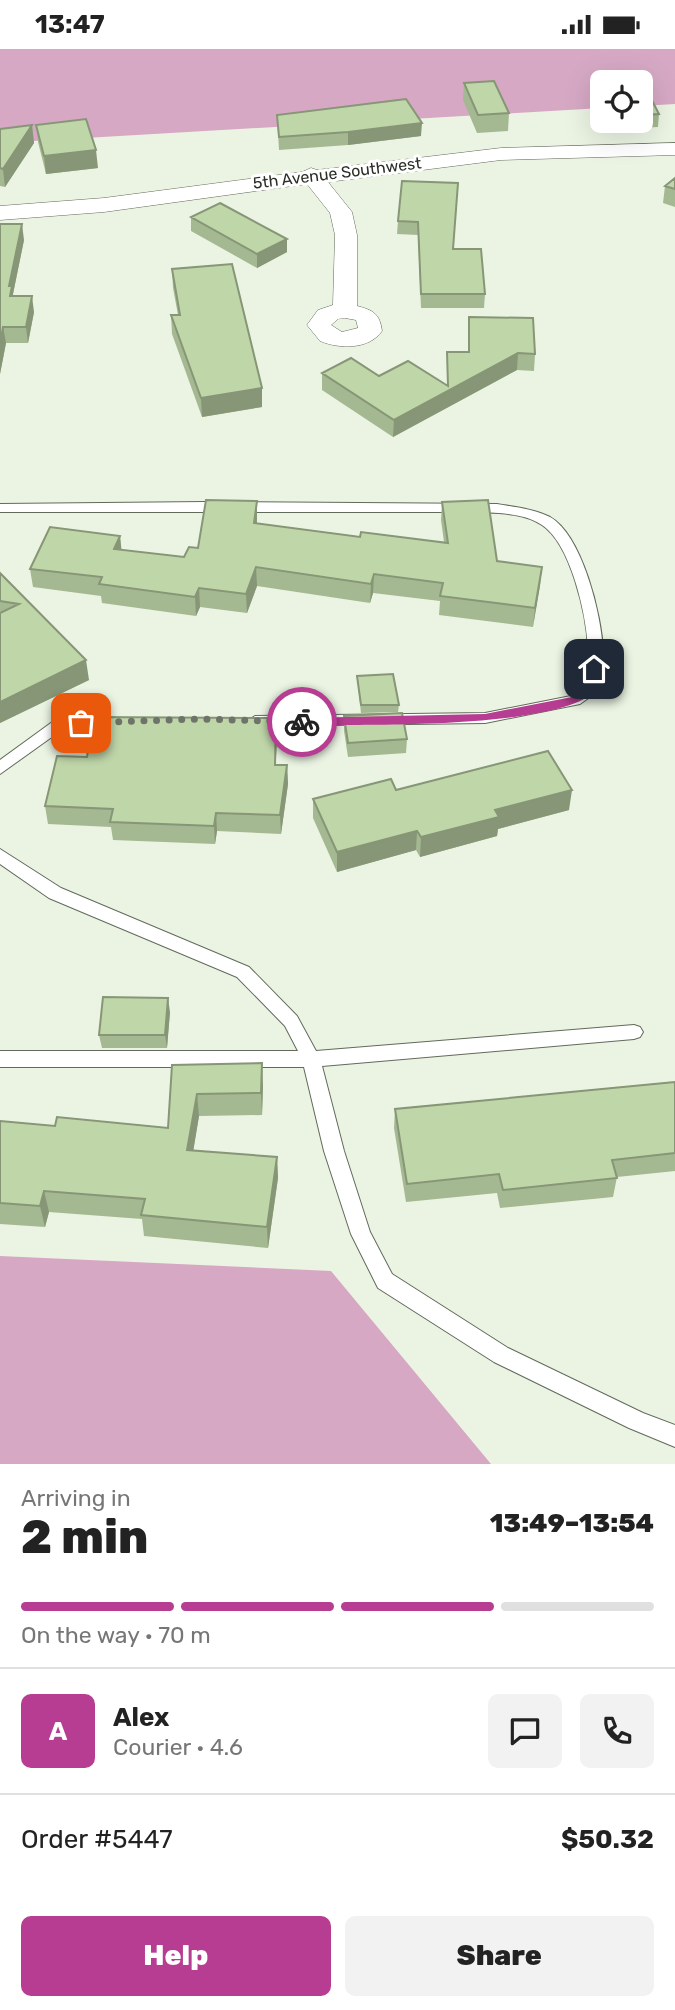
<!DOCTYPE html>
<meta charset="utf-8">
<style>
:root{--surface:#fff;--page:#f2f2f2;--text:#222;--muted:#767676;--line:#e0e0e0;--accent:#b63d91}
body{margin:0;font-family:Rubik,sans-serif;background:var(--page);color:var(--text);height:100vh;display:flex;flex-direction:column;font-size:26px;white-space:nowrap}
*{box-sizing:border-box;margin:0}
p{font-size:23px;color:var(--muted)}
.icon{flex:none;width:38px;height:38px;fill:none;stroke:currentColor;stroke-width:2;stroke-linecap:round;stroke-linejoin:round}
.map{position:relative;height:1415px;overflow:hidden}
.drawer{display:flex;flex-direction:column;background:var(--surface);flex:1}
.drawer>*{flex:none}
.tools{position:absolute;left:590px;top:21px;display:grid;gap:14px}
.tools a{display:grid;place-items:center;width:63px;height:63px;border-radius:10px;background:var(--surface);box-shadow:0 7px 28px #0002;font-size:35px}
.pin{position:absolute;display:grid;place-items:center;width:60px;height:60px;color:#fff;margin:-30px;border-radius:14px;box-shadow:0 4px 10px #0006}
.courier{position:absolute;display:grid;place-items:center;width:70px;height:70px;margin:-35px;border:5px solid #b63d91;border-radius:50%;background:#fff;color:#222;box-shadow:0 2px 9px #0007}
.overview em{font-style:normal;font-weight:800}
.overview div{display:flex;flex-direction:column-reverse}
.overview{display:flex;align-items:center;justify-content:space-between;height:119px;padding:0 21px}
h1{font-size:46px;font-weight:800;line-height:52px}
.bar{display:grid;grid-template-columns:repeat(4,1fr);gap:10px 7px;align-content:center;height:84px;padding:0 21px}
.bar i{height:9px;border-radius:5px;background:var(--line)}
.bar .current{background:var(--accent)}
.bar p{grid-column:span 4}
.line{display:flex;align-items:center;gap:18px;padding:0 21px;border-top:2px solid var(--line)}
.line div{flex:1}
.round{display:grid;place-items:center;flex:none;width:74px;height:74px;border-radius:10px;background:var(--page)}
.cta{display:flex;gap:14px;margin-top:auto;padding:14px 21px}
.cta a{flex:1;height:80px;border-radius:10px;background:var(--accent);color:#fff;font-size:28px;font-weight:800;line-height:80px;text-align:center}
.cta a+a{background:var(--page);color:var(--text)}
.status{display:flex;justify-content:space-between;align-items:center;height:49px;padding:0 35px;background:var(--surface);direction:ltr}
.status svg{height:19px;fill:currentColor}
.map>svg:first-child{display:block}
</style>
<div class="status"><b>13:47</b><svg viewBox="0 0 49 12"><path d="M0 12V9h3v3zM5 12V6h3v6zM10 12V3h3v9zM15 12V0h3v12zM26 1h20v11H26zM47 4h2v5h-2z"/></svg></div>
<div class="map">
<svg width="675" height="1415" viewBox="0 0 675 1415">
<rect width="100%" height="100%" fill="#ebf4e3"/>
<path fill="#d6a8c4" d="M0,0h675v55l-34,2 -1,-24h-38v26l-602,35z
M0,1207l331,15 160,193h-491z"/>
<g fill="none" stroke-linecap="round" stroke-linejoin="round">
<defs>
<path id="lane" d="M205,453l292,2c17,3 37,5 53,13 32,18 52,99 53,134 1,13 -1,25 -2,38l-21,15 -95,19 -230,3 -8,-5 8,-5 230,-3 86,-17 15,-10c1,-12 3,-25 2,-37 -1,-33 -17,-105 -46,-124 -18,-12 -42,-12 -63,-13h-479v-8z
M113,669l5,1 3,4 -3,4 -55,2 -63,45v-14l55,-40z
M0,800l61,39 188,79 48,49 19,35 318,-26 6,2 3,5 -3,5 -6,2 -312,27 22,85 26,81 22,42 116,74 135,65 32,12v22l-46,-19 -135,-66 -116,-74 -27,-54 -27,-83 -20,-84h-304v-16h298l-13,-25 -48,-49 -188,-79 -49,-34z"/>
<path id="street" d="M675,94v12l-174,5 -173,22 24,30 5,23v71c16,4 23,8 25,25 -13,19 -43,18 -62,10l-13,-16 11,-15 15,-5 2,-70 -5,-22 -23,-29 -203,28 -104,8v-14l104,-8 198,-26 9,-4 6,2 184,-22zM345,269l11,2 2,8 -16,4 -11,-7 7,-6z"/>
</defs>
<use href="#lane" stroke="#626a5b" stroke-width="2"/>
<use href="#street" stroke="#626a5b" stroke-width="1"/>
<use href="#lane" fill="#fff" fill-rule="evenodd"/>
<use href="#street" fill="#fff" fill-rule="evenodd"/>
</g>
<path fill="#a4b891" d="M464,34l45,30 -1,18 -31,2 -14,-33z
M640,37l19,28 -1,13 -37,2 -4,-8h23z
M277,66l144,21 -73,9 -69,5z
M32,76l2,18 -29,44 -5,-1v-57z
M36,76l62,43 -52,6 -8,-32z
M675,129v29l-12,-4 2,-17z
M402,132l51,68 32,45 -1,14h-63l-3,-73 -21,-1 1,-13z
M191,168l96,35 -30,16 -66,-37z
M0,175l24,16 -11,54v2l21,16 -6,31h-22l-6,31z
M172,220l90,138 -60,10 -30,-83 -1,-19h7l-5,-27z
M469,268l66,37 -1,17 -17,-1 -124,67 -71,-47v-17l125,12v-33h21z
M442,453l55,59 45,6 -9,60 -94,-12 1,-14 -67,-8 -3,10 -113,-17 -10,27 -47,-6 -4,9 -94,-13 -1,-7 -68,-9 -3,-18 90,-33 1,14 63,7 14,-9 59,-29v4l103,14 84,5 -3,-22z
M0,524l89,107 -89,43z
M357,627l42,29 -1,7 -37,1z
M344,667l63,23 -1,14 -58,4 -4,-26z
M276,669v47h11l1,19 -7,50 -64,-3 -2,13 -102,-4 -2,-13 -63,-3 -3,-18 42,-49z
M396,741l173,20 -71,19 -1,7 -77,21 -4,-7 -79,22 -24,-54v-19z
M170,963l-3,36h-65l-3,-13z
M172,1016l91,20 -1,30 -63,1 -6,35 84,6 1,21 -10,70 -124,-12 -2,-17 -93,-7 -4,15 -45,-3v-103l55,5 113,2z
M675,1033v89l-58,6 -4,20 -113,11 -3,-15 -91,9 -12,-74 1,-19z"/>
<path fill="#869676" d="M422,74l-1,13 -73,9v-13z
M32,76l2,18 -29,44 -2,-18z
M96,101l2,18 -52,6 -2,-18z
M22,175l2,16 -11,54 1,8 -4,-6 -1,-10z
M287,190v13l-30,16v-14z
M32,247l2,16 -6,31 -2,-16z
M3,278l3,16 -6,31v-30z
M518,304l-1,17 -124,67 1,-17z
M262,339v19l-60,10 -1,-19z
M257,452v18l-2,23 -1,-19z
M120,487l2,18 -8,-5z
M256,518l1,19 -10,27 -1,-19z
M542,518l-2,19 -7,41 2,-19z
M374,525l-1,19 -3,10 1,-19z
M199,539l1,19 -4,9 -1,-19z
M86,611l3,20 -89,43v-21z
M276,669l1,19 -2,46v-18z
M287,716l1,19 -7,50 -1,-19z
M572,741l-3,20 -71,19 -1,7 -77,21 1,-20 74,-27z
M216,764l1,18 -2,13 -1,-18z
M417,782l-1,19 -79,22v-20z
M168,949l2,14 -3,36 -2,-13z
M262,1014l1,22 -1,30 -1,-22z
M197,1045l2,22 -9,55 -3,-21z
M277,1108l1,21 -10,70 -1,-21z
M44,1142l5,21 -4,15 -5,-21z"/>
<path fill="#bfd6a9" stroke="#869676" stroke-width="2" d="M494,32l15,32 -31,2 -14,-32z
M644,36l15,29 -19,1v-29z
M406,50l16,24 -74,9 -69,5 -2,-22z
M86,70l10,31 -52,6 -8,-31z
M32,76l-29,44 -3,-1v-39z
M675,129v11l-10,-3z
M402,132l56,2 -5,66h28l4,45h-64l-3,-72 -20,-1z
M220,154l67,36 -30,15 -66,-37z
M0,175h22l-13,62h3l-2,10h22l-6,31h-23l-3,17z
M232,215l30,124 -61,10 -30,-83h9l-8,-46z
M469,268l64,1 2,36 -17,-1 -124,67 -72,-47 29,-15 28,18 29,-15 40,25 -1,-34h22z
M206,451l51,1 -3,22 106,14 1,-5 87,11 -6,-41 46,-2 9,61 45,6 -7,41 -95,-12 3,-13 -69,-9 -3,10 -115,-17 -10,27 -47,-6 -4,9 -96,-13 3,-7 -72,-8 20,-42 70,9 -6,13 70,8 5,-10 9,1z
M0,524l86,87 -86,42v-89l19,-9 -19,-3z
M393,625l6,31h-38l-4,-29z
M402,664l5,26 -59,4 -4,-27z
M93,668l183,1 -1,47h12l-7,50 -64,-2 -2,13 -104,-4 3,-13 -68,-3 12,-50 30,1z
M548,702l24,39 -77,20 4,7 -78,20 -4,-6 -80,21 -24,-53 78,-20 5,11z
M103,948l65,1 -3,37h-66z
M262,1014l-1,30 -64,1 -10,56 90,7 -10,70 -126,-12 4,-16 -101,-8 -4,15 -40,-3v-82l55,5 2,-9 111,11 4,-63z
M675,1033v71l-63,7 5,18 -114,12 -4,-16 -92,10 -12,-75z"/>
<path fill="#b63d91" d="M594,616l6,4 -2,20c-37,41 -237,35 -296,36l-5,-3 5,-4 183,-4 87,-17 16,-10 1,-18z"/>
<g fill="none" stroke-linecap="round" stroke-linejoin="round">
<path stroke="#6e7469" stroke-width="7" stroke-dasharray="0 12.6" d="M81,674l117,-4 104,3"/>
</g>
<g text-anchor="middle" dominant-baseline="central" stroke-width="6" stroke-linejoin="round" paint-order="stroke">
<g font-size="16" fill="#2b2f28" stroke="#fff">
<text transform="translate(337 124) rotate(-7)">5th Avenue Southwest</text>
</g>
</g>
</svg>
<div class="tools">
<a><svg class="icon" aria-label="locate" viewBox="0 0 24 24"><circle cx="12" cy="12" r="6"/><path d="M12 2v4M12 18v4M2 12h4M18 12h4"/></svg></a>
</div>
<div class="pin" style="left:81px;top:674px;background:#ea580c"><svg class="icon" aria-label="bag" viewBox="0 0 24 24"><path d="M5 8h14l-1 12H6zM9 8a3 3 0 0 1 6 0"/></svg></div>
<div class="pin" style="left:594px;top:620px;background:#1f2937"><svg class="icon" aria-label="home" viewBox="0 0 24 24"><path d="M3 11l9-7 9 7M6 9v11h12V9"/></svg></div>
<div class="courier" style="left:302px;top:673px"><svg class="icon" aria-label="bike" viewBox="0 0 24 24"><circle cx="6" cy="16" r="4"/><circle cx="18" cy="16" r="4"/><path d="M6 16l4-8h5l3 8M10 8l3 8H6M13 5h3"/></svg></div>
</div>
<section class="drawer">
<div class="overview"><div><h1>2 min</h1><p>Arriving in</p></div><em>13:49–13:54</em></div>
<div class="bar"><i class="current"></i><i class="current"></i><i class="current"></i><i></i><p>On the way · 70 m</p></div>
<div class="line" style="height:126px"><b class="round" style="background:var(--accent);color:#fff">A</b><div><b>Alex</b><p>Courier · 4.6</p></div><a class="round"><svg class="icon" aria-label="chat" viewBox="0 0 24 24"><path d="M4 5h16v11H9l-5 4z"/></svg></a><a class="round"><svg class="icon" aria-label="phone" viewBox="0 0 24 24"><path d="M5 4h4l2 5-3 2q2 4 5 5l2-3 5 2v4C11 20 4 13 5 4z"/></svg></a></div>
<div class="line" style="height:91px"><div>Order #5447</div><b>$50.32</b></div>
<div class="cta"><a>Help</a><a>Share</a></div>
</section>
